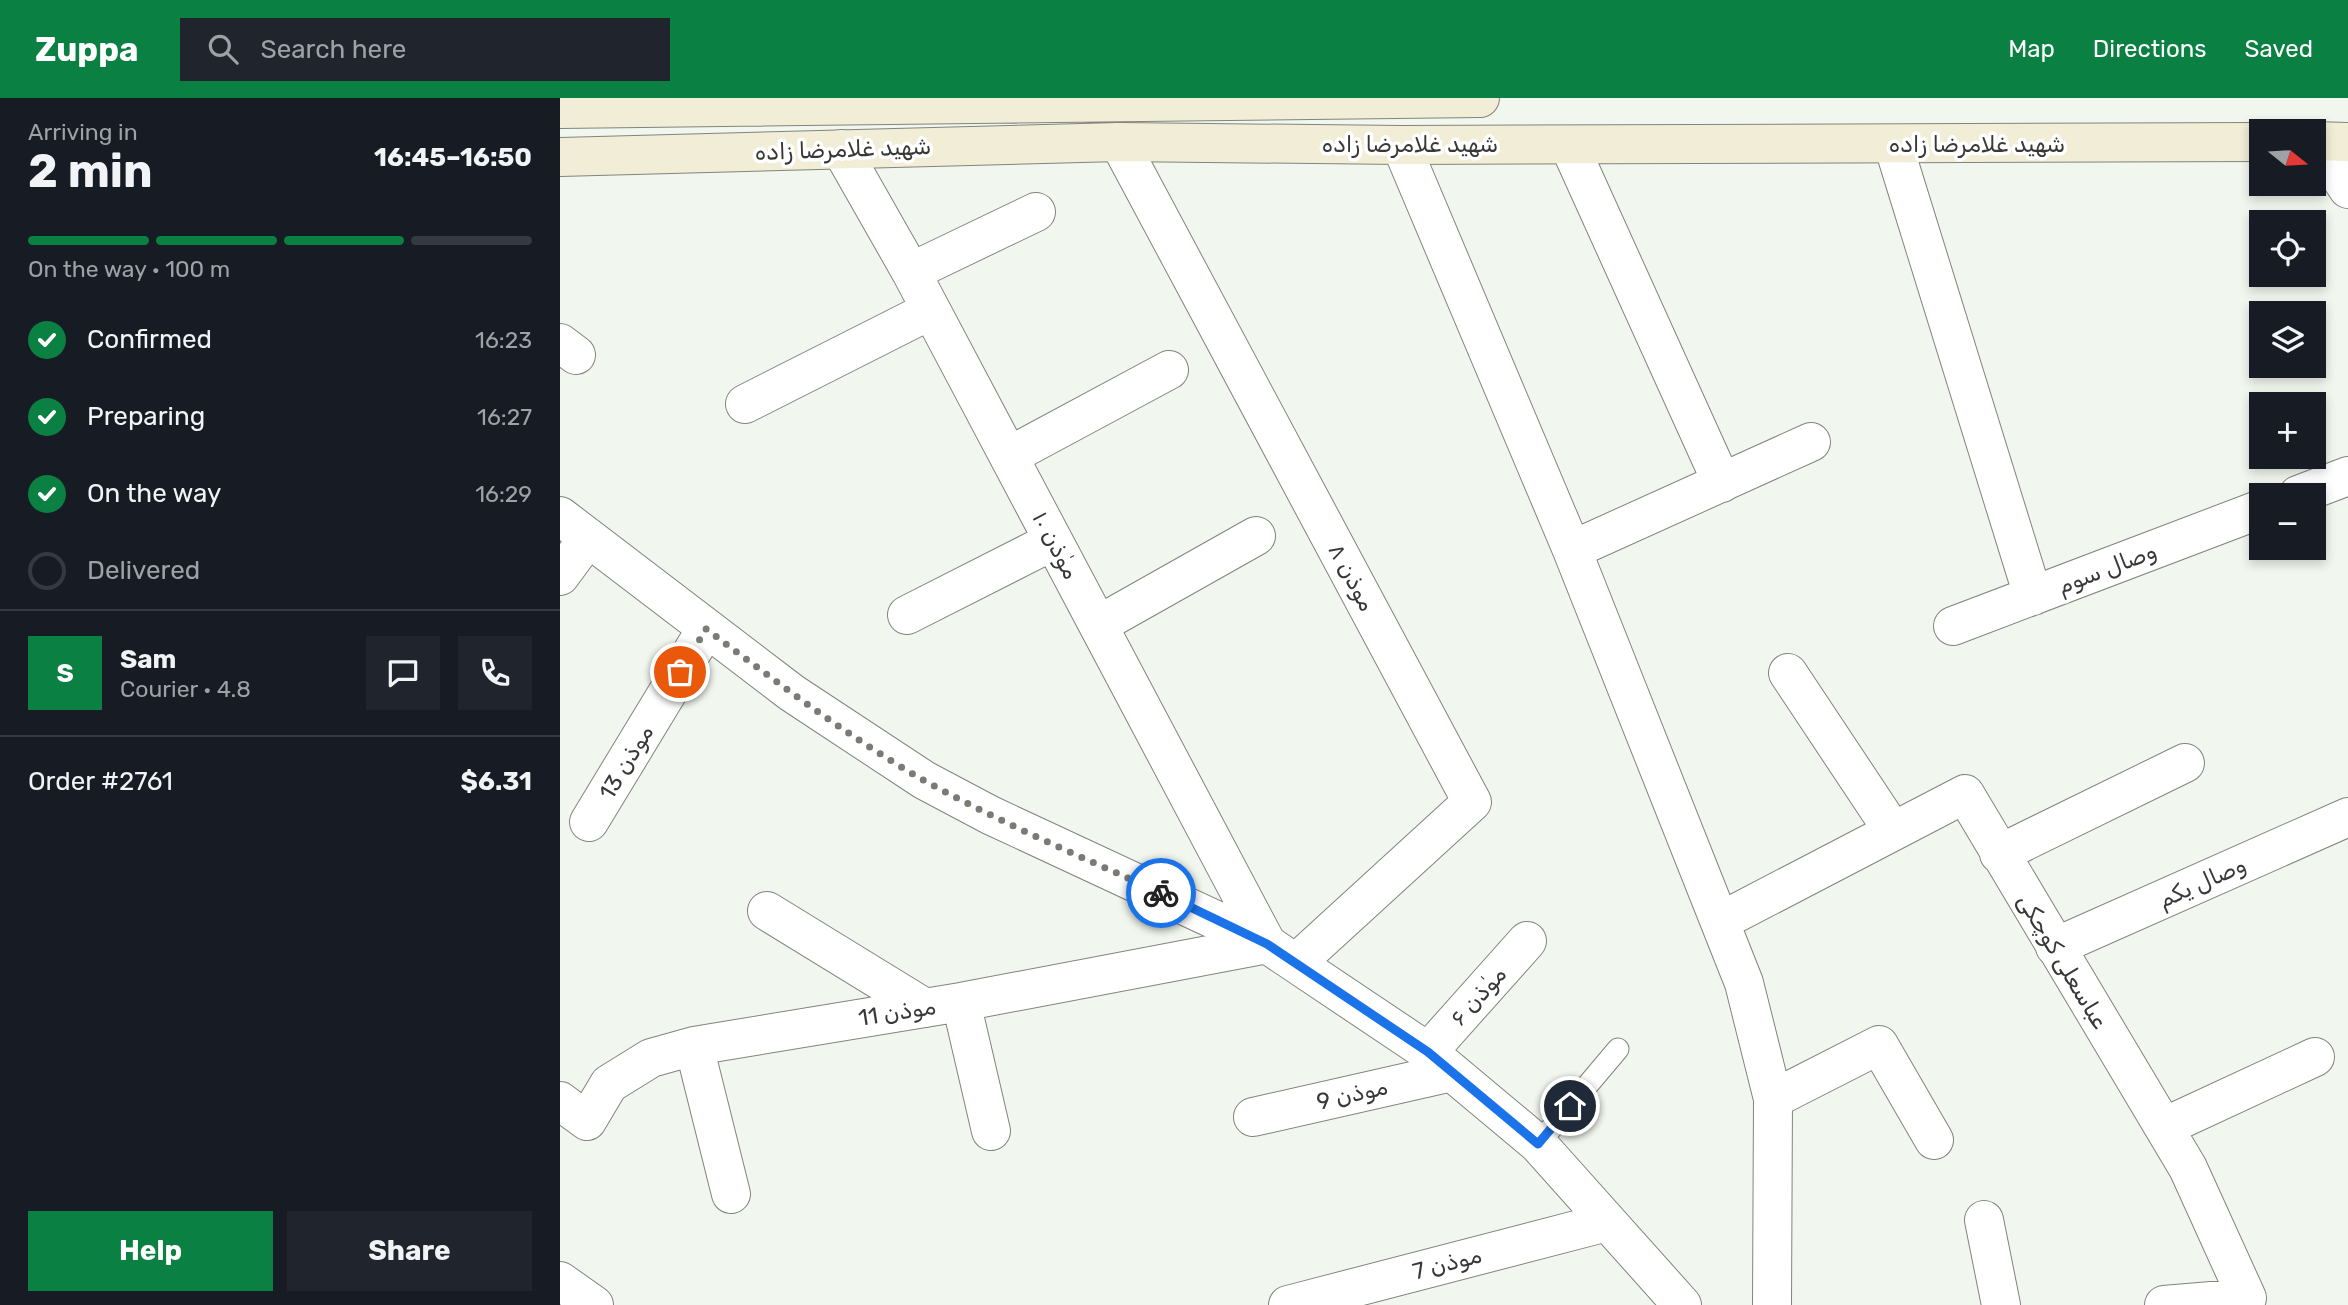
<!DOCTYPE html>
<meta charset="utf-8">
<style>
:root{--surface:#171b24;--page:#20242c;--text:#f1f3f6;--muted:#9ea1a6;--line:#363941;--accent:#0b8043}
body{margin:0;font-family:Rubik,Cairo,sans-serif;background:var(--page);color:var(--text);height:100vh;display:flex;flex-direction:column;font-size:26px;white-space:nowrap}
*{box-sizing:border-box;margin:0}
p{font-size:23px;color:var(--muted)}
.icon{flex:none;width:38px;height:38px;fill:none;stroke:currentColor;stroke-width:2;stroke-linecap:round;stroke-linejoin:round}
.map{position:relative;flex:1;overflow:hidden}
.panel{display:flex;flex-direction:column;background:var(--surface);width:560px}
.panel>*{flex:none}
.needle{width:46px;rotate:108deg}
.fabs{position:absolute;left:1689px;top:21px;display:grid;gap:14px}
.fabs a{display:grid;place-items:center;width:77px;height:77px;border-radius:0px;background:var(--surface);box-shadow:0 4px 10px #0003;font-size:35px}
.pin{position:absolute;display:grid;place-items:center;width:60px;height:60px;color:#fff;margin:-30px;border:4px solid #fff;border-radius:50%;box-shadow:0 2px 7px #0007}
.courier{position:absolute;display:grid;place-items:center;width:70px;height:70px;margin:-35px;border:5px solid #1a73e8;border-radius:50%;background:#fff;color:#222;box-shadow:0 2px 9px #0007}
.head em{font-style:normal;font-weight:700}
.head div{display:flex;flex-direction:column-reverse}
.head{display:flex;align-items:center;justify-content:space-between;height:119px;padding:0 28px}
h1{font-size:46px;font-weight:700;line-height:52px}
.bar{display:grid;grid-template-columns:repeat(4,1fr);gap:10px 7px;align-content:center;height:84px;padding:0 28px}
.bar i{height:9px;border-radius:5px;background:var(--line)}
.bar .active{background:var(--accent)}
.bar p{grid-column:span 4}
.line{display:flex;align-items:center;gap:18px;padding:0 28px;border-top:2px solid var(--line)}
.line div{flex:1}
.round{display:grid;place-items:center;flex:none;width:74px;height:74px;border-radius:0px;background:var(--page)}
ol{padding:0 28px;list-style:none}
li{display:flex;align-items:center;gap:21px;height:77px}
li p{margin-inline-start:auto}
li .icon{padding:7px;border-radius:50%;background:var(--accent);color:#fff;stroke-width:4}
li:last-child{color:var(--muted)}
li i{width:38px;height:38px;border:4px solid var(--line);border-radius:50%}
.cta{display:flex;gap:14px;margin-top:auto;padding:14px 28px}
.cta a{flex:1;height:80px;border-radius:0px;background:var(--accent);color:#fff;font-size:28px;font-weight:700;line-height:80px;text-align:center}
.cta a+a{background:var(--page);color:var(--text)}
header{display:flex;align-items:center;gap:42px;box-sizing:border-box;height:98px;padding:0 35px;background:var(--accent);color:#fff}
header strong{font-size:33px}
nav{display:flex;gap:38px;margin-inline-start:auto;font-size:24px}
.search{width:490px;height:63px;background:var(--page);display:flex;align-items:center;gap:18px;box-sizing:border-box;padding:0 24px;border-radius:0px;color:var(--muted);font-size:26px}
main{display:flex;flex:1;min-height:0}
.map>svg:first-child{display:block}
</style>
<header>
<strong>Zuppa</strong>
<div class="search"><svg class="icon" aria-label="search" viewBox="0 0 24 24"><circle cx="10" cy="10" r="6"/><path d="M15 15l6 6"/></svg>Search here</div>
<nav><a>Map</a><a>Directions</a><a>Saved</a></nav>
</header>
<main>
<section class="panel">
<div class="head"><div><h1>2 min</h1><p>Arriving in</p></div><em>16:45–16:50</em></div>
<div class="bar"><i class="active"></i><i class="active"></i><i class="active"></i><i></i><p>On the way · 100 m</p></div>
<ol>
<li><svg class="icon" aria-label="check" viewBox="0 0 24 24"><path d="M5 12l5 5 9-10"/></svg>Confirmed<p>16:23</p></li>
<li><svg class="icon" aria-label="check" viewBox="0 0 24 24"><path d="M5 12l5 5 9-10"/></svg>Preparing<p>16:27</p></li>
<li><svg class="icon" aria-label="check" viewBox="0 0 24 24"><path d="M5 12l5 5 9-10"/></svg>On the way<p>16:29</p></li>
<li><i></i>Delivered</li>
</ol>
<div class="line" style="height:126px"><b class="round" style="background:var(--accent);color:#fff">S</b><div><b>Sam</b><p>Courier · 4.8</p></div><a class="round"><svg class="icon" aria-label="chat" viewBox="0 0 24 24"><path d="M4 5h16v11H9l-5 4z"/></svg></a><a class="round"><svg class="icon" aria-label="phone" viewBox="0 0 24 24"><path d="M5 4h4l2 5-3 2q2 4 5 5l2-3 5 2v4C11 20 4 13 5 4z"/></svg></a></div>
<div class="line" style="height:91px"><div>Order #2761</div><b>$6.31</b></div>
<div class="cta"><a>Help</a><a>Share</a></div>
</section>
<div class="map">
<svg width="1788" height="1207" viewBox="0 0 1788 1207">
<rect width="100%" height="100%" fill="#f1f6ee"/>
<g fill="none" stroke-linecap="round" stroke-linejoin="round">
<defs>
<path id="lane" d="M978,1046l80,-95"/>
<path id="street" d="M1756,43l32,48
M559,44l353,660 -176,161
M1333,46l140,452
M841,47l171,405 172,433 29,116 -1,206
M1009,47l153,338
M351,174l125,-60
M0,245l16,12
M185,306l186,-94
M449,358l160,-86
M1738,397l50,-19
M0,418l232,177 132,87 66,35 277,129 161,108 110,92 144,161
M1012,452l239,-108
M0,478l28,-38
M347,517l146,-74
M538,527l158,-89
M1393,528l308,-117
M1228,575l105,158
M29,724l117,-193
M1439,756l186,-91
M207,813l158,97
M1161,823l244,-127 223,374 59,130 -83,7
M1495,849l293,-130
M401,904l30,129
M134,948l37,148
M868,954l99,-111
M1213,1001l106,-54 55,95
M0,1003l27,20 22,-37 42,-26 43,-12 267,-44 306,-58 -356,-672 -70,-123
M693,1019l199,-45
M1604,1029l151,-70
M1424,1122l17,85
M0,1183l34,24
M728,1207l319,-83"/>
<path id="secondary" d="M0,11l920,-11
M1754,43l34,1
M0,59l559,-15 282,3 860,-3"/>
</defs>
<use href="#lane" stroke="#81857d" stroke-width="23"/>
<use href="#street" stroke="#81857d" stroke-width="40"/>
<use href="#secondary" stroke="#81857d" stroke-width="40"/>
<use href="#lane" stroke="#fff" stroke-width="21"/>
<use href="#street" stroke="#fff" stroke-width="38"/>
<use href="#secondary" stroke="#f1edd6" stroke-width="38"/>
</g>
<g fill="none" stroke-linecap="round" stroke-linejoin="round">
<path stroke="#797b76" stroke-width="7" stroke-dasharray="0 12.6" d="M120,574l26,-43c71,53 142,108 219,152 76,42 157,76 236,112"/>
<path stroke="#1a73e8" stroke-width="9" d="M601,795l106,51 161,108 110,92 32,-38"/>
</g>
<g text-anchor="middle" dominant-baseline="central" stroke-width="7" stroke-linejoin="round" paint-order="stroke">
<g font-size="23" fill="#383936" stroke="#fff">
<text x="850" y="46">شهید غلامرضا زاده</text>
<text x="1417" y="46">شهید غلامرضا زاده</text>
<text transform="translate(283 51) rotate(-2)">شهید غلامرضا زاده</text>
<text transform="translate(496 447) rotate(62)">موٰذن ۱۰</text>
<text transform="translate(1547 470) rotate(-21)">وصال سوم</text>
<text transform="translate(792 479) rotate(62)">موذن ۸</text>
<text transform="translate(66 664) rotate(-59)">موذن 13</text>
<text transform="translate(1642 784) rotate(-24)">وصال یکم</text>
<text transform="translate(1503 863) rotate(59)">عباسعلی کوچکی</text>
<text transform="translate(918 898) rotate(-48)">موٰذن ۶</text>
<text transform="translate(337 914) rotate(-9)">موذن 11</text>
<text transform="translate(792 996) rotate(-13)">موذن 9</text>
<text transform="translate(887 1165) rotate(-15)">موذن 7</text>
</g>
</g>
</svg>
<div class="fabs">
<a><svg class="needle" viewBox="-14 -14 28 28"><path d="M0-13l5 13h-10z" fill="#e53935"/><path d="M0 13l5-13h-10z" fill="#9ea1a6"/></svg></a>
<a><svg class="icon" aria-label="locate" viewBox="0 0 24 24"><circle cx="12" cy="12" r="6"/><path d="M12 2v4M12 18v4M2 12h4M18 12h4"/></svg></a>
<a><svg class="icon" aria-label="layers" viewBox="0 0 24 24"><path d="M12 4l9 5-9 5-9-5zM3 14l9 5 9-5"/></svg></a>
<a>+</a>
<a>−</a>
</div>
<div class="pin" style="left:120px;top:574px;background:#ea580c"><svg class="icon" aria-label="bag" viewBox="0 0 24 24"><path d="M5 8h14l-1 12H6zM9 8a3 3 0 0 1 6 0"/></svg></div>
<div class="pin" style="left:1010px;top:1008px;background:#1f2937"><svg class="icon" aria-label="home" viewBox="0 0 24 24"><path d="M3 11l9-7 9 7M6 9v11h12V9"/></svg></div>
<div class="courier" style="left:601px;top:795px"><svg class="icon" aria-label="bike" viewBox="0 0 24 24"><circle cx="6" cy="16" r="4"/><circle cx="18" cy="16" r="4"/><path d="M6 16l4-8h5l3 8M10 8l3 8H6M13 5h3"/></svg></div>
</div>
</main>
